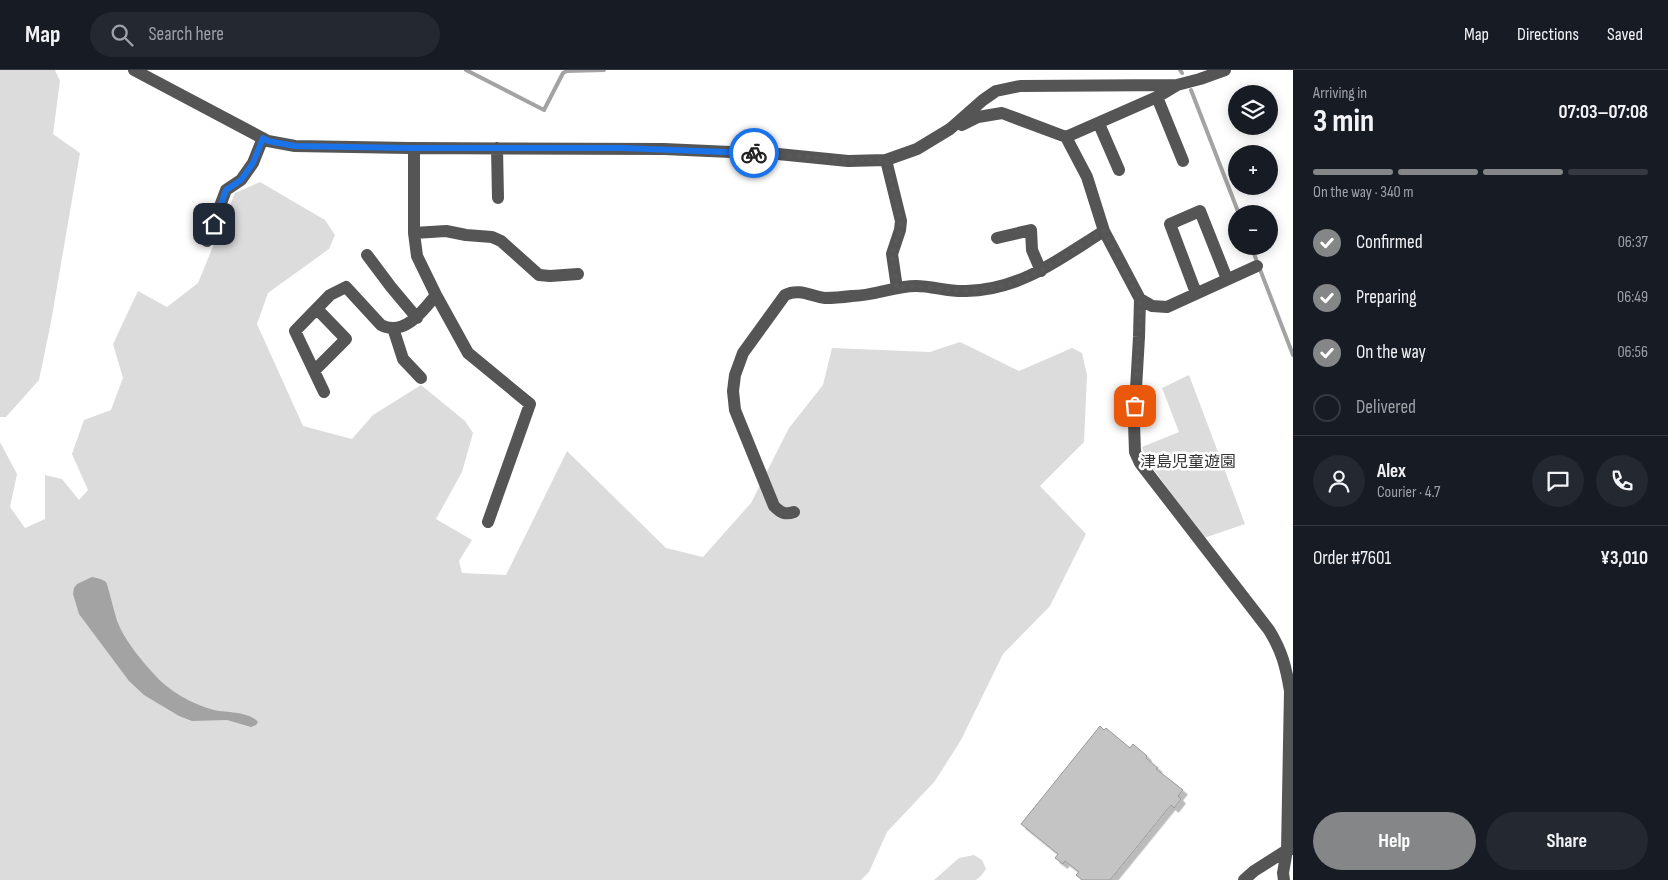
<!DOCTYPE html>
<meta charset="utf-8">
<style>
:root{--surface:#171b24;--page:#242831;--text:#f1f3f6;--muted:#9ea1a6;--line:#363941;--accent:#858687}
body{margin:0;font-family:"Sofia Sans Condensed","Noto Sans JP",sans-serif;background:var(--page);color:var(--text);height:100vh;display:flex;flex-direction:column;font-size:19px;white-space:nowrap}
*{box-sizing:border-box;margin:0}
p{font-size:16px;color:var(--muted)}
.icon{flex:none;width:28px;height:28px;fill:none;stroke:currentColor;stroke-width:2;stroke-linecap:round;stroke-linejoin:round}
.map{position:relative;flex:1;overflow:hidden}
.panel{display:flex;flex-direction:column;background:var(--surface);width:375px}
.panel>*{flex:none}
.fabs{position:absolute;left:1228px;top:15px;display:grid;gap:10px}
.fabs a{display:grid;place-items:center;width:50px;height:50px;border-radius:50%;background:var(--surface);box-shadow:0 2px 12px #0003;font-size:25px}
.pin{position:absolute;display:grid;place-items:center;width:42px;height:42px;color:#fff;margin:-21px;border-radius:10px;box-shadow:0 2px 8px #0006}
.courier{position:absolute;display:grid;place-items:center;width:50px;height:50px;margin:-25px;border:4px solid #1a73e8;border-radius:50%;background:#fff;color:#222;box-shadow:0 1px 6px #0007}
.headline em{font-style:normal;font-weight:700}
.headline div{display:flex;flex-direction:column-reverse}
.headline{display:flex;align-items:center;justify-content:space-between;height:85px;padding:0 20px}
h1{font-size:32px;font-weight:700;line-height:38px}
.bar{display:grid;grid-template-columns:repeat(4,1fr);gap:8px 5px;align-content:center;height:60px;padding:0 20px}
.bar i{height:6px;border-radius:4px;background:var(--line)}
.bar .active{background:var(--accent)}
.bar p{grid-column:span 4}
.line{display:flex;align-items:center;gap:12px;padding:0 20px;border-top:1px solid var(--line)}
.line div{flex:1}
.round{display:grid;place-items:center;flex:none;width:52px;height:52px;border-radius:26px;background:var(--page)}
ol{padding:0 20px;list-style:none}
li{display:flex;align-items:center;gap:15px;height:55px}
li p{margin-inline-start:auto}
li .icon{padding:5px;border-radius:50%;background:var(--accent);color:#fff;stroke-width:4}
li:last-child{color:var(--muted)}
li i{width:28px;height:28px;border:2px solid var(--line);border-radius:50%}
.action{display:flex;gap:10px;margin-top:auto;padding:10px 20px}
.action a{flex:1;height:58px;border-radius:30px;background:var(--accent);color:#fff;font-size:20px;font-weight:700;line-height:58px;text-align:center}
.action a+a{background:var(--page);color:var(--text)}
header{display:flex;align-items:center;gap:30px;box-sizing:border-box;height:70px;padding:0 25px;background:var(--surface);border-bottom:1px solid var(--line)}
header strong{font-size:24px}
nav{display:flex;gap:28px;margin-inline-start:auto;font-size:18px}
.search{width:350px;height:45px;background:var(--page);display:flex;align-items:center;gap:12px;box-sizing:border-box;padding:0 18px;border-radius:28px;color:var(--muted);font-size:19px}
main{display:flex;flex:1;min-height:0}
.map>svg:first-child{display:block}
</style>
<header>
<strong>Map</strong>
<div class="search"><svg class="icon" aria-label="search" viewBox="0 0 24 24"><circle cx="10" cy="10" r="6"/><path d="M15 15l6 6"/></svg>Search here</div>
<nav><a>Map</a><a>Directions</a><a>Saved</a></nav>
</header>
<main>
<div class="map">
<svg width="1293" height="810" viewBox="0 0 1293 810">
<defs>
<filter id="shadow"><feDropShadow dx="4.5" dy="4.5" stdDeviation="0" flood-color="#0004"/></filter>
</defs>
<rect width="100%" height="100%" fill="#fff"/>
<path fill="#dcdcdc" d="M0,0h55l5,11 -7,53 27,19 -29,169 -12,58 -33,37h-6z
M260,112l65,38 10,15 -6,14 -61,44 -11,31 46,102 49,13 21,-24 48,-30 44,36 8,12 -11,39 -26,47 36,21 -13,21 3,12 44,2 61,-124 99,97 37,9 48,-54 38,-75 34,-43 9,-37 98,4 30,-10 59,29 53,-23 10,5 5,22 -3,67 -44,44 46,48 -36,72 -47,48 -42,86 -26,41 -48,51 -18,40 -8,8h-861v-438l17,32 -7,33 15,21 20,-9v-44l17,4 17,21 9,-10 -16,-36 12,-34 27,-10 12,-32 -10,-34 25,-53 29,16 31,-24 37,-90z
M1189,305l56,149 -41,14 -57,-78 -5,-13 37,-15 -17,-44z
M974,785l8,5 4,9 -5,7 -5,4h-42l25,-22z"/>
<path fill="#a3a3a3" d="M92,507c5,1 10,2 14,5 2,3 9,34 12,41 6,16 23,37 35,50 15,18 39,31 61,37 14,3 34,1 44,12l-2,3 -5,2 -24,-7 -35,1 -13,-5 -35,-21 -15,-14 -50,-67 -6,-20 1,-6 3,-4z"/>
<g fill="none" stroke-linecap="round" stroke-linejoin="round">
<path stroke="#a3a3a3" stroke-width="4" d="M466,0l78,40 19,-37 4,-2 37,-1
M1180,0l2,3
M1191,20l48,124
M1251,176l42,109"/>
</g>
<path fill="#c4c4c4" stroke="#999" filter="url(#shadow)" d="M1100,656l4,4 2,-2 24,20 3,-4 14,12 -1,2 12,10 -2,1 27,21 -5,6 3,3 -7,9 -3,-3 -61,75h-28l-6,-5 3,-3 -14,-11 -2,3 -8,-6 3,-4 -37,-30z"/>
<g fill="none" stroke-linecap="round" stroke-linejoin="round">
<path stroke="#555" stroke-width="12" d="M134,0l134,71 27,5 114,2 255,1 114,5 70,7 38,-1 31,-11 33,-20 33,-29 13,-9 24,-5 157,-1 23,-6 25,-9
M1157,27l26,64
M1099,54l20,46
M962,55l16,-8 24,-4 64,24 21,40 17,54 36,68 -1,38 -5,86 1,29 5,11 129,167c13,21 17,37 21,61l-3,159 -4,23 1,7
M1066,67l91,-40 20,-12
M414,78v85l3,23 19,39 32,58 62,51 -42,118
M497,78l1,50
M886,90l15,61 -1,9 -8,24 5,34
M414,163l32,-2 20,4 26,2 9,4 38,34 11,1 28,-2
M997,168l34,-8 1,20 9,21
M207,171l19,-51 15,-10 12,-17 10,-25
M367,185l24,32 26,31
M1196,223l-26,-69 30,-13 27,68
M1140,229l12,7 15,1 90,-41
M393,258l10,31 18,19
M314,301l32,-32 -29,-30
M324,322l-29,-61 35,-36 16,-8 35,38c23,12 42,-14 55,-30
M794,442c-9,3 -13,1 -20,-6l-39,-96 -2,-19 2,-16 8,-22 42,-58c14,-7 26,1 40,3 9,0 19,-1 27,-2 22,0 42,-10 64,-10 17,0 33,6 50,5 55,-1 93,-32 138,-60
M1244,810l10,-9 33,-21 5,-1"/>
</g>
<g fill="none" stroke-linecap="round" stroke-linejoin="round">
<path stroke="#595959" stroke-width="5" stroke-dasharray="0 9" d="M754,83l94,7h38l15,61 -1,9 -8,24 5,34c7,-1 13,-2 19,-2 17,0 33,6 50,5 56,-1 92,-31 138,-60l36,68 -1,38 -4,69"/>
<path stroke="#1a73e8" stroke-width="6" d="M214,154l12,-34 15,-10 12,-17 10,-25 5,3 27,5 114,2h212l133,5"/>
</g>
<g text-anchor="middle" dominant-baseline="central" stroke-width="5" stroke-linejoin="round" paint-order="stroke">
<g font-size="16" fill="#333" stroke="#fff">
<text x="1188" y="392">津島児童遊園</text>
</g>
</g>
</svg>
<div class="fabs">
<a><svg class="icon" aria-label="layers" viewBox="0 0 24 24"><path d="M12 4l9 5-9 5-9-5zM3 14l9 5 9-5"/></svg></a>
<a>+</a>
<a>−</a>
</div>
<div class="pin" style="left:1135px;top:336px;background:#ea580c"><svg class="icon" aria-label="bag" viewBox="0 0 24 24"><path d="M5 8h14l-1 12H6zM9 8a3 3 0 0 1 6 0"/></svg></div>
<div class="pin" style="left:214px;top:154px;background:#1f2937"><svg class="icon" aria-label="home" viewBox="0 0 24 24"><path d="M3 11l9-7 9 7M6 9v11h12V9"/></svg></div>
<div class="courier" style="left:754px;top:83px"><svg class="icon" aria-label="bike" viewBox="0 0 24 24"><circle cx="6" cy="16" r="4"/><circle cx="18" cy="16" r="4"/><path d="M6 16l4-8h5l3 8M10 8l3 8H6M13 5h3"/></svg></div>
</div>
<section class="panel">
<div class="headline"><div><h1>3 min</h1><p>Arriving in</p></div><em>07:03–07:08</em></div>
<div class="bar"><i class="active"></i><i class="active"></i><i class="active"></i><i></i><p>On the way · 340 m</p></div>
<ol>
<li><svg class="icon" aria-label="check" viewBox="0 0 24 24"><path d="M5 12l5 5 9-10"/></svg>Confirmed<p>06:37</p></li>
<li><svg class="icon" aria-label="check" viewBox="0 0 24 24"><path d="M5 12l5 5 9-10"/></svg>Preparing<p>06:49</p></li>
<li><svg class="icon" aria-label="check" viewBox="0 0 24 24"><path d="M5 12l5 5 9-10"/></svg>On the way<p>06:56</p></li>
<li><i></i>Delivered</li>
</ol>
<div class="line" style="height:90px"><a class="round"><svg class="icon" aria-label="person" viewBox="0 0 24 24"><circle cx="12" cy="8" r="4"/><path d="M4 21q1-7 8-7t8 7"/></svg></a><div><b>Alex</b><p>Courier · 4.7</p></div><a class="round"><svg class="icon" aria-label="chat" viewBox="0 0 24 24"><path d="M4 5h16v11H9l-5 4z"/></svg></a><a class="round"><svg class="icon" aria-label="phone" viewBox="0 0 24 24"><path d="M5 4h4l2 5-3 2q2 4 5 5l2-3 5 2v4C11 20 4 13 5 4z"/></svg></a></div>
<div class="line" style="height:65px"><div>Order #7601</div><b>¥3,010</b></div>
<div class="action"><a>Help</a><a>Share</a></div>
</section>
</main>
